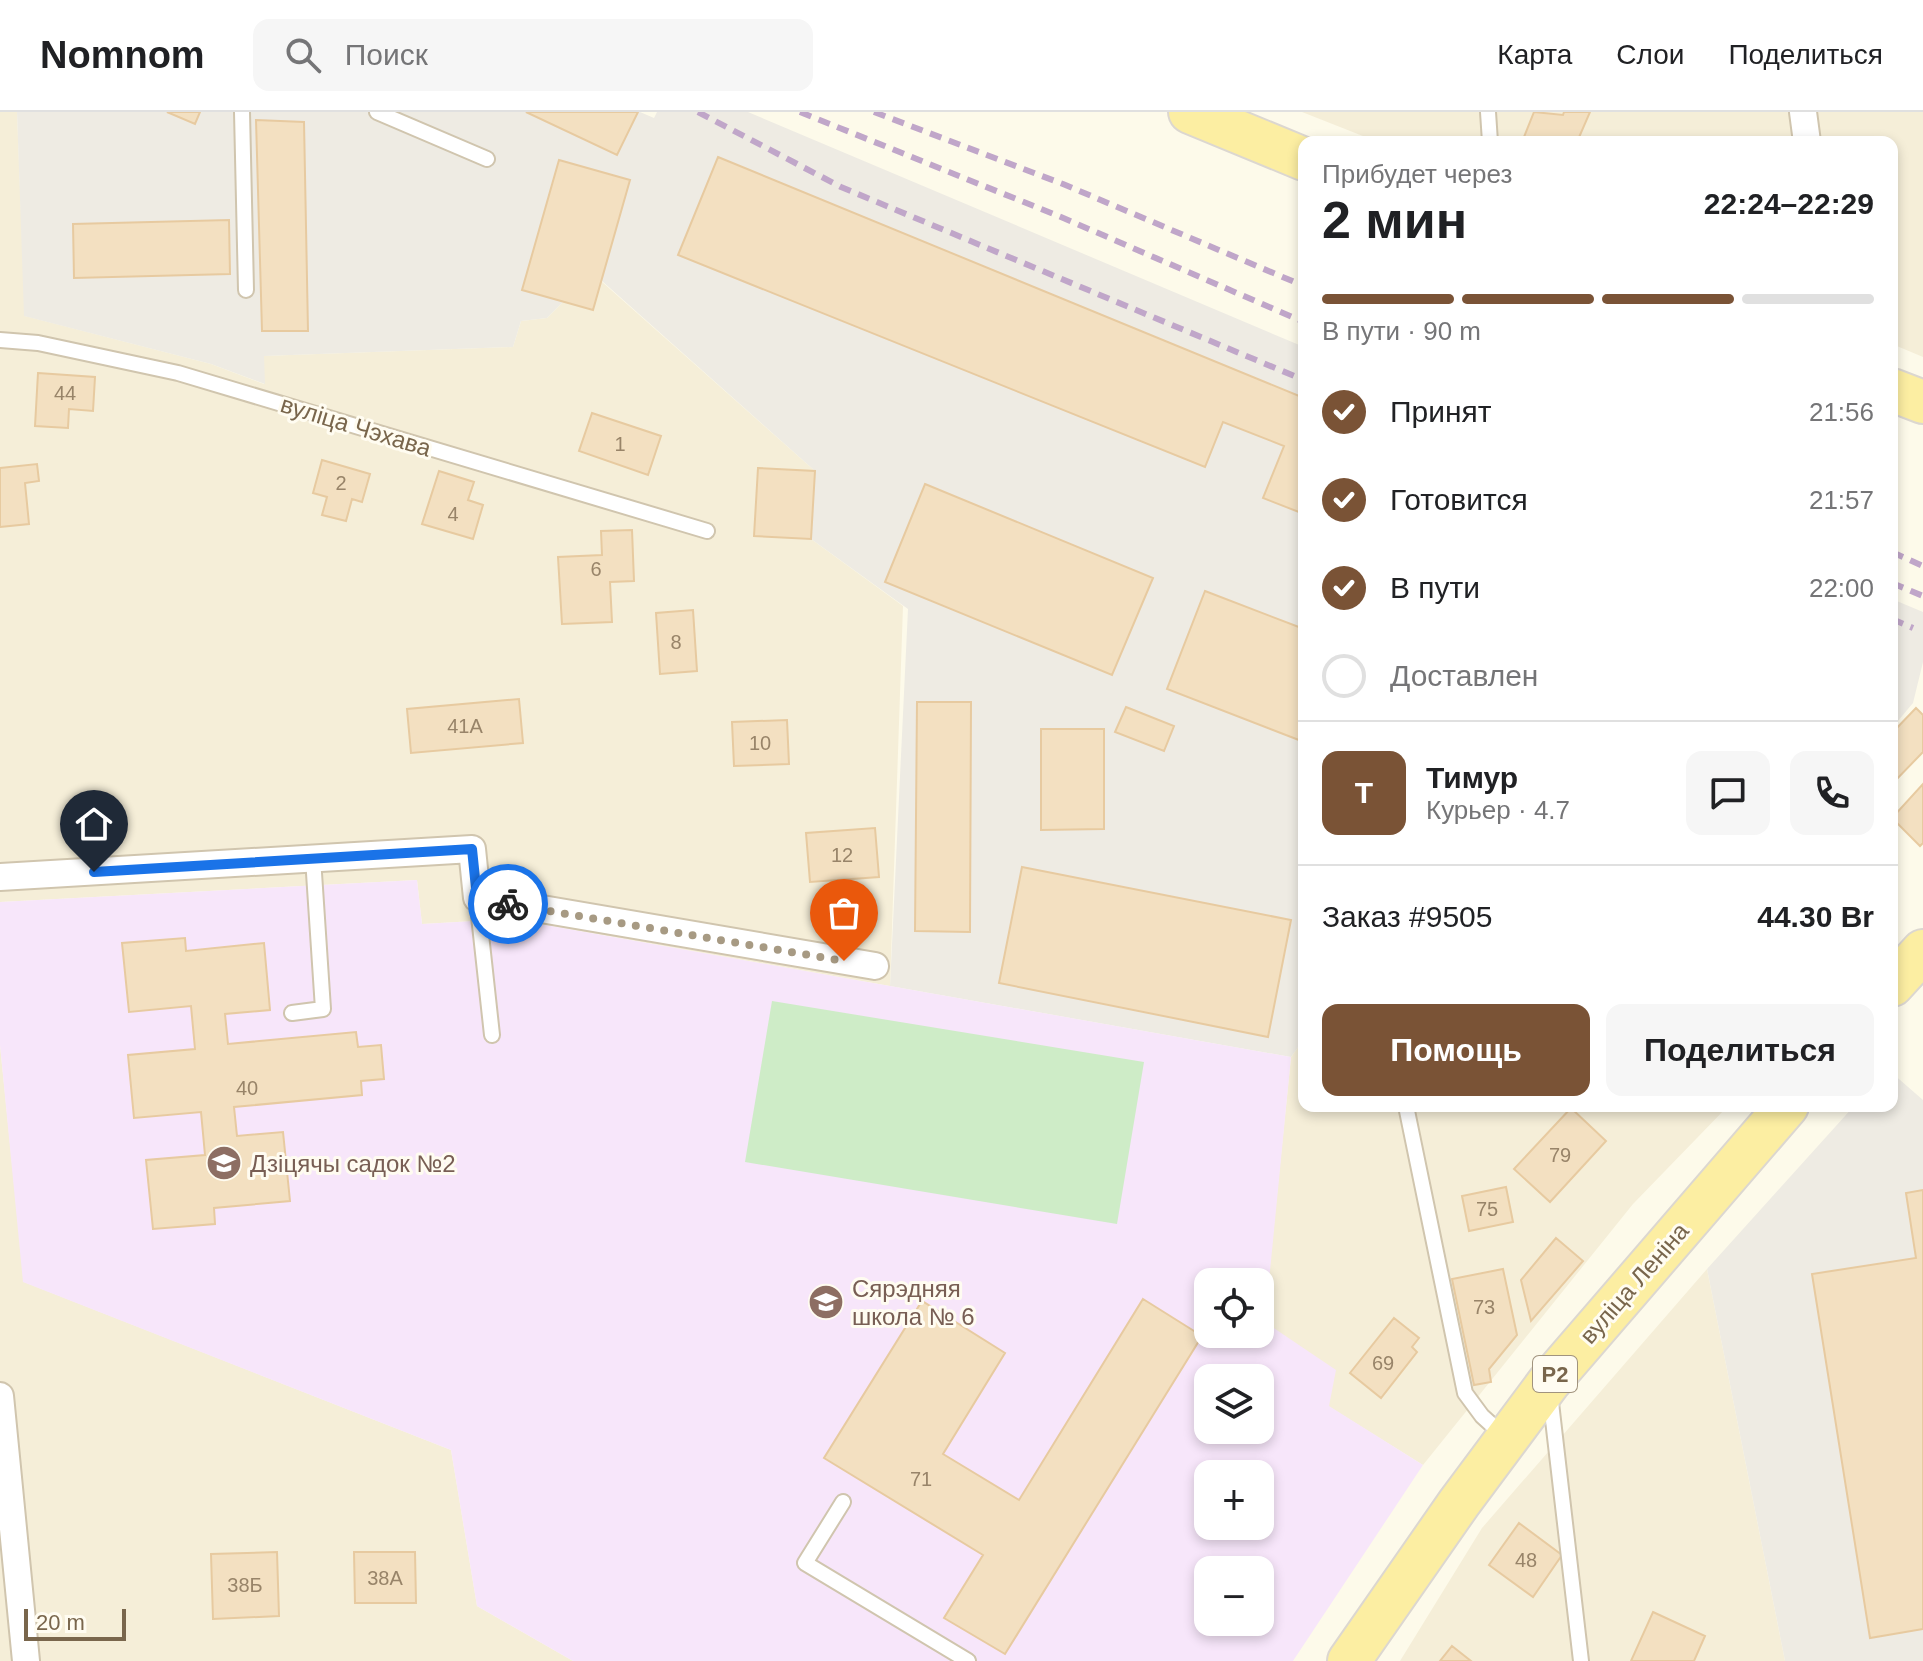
<!DOCTYPE html>
<html lang="ru">
<meta charset="utf-8">
<style>
:root{--surface:#fff;--page:#f6f6f6;--text:#202124;--muted:#757577;--line:#e0e0e0;--accent:#7a5336}
body{margin:0;font-family:Helvetica,sans-serif;background:var(--page);color:var(--text);height:100vh;display:flex;flex-direction:column;font-size:30px;white-space:nowrap}
*{box-sizing:border-box;margin:0}
p{font-size:26px;color:var(--muted)}
.icon{flex:none;width:44px;height:44px;fill:none;stroke:currentColor;stroke-width:2;stroke-linecap:round;stroke-linejoin:round}
.map{position:relative;flex:1;overflow:hidden}
.details{position:absolute;left:1298px;top:24px;width:600px;height:976px;display:flex;flex-direction:column;background:var(--surface);border-radius:16px;box-shadow:0 4px 12px #0003}
.details>*{flex:none}
.fabs{position:absolute;left:1194px;top:1156px;display:grid;gap:16px}
.fabs a{display:grid;place-items:center;width:80px;height:80px;border-radius:16px;background:var(--surface);box-shadow:0 4px 12px #0003;font-size:40px}
.scale{position:absolute;left:24px;bottom:20px;width:102px;box-sizing:border-box;padding-left:8px;border:4px solid #79664c;border-top:0;font-size:22px;line-height:28px;white-space:nowrap;color:#79664c;-webkit-text-stroke:6px #fffcf1;paint-order:stroke}
.pin{position:absolute;display:grid;place-items:center;width:68px;height:68px;color:#fff;margin:-82px -34px;border-radius:50% 50% 50% 0;rotate:-45deg;box-shadow:0 0 8px #0007}
.pin .icon{rotate:45deg}
.courier{position:absolute;display:grid;place-items:center;width:80px;height:80px;margin:-40px;border:6px solid #1a73e8;border-radius:50%;background:#fff;color:#222;box-shadow:0 2px 10px #0007}
.headline em{font-style:normal;font-weight:700}
.headline div{display:flex;flex-direction:column-reverse}
.headline{display:flex;align-items:center;justify-content:space-between;height:136px;padding:0 24px}
h1{font-size:52px;font-weight:700;line-height:60px}
.bar{display:grid;grid-template-columns:repeat(4,1fr);gap:12px 8px;align-content:center;height:96px;padding:0 24px}
.bar i{height:10px;border-radius:6px;background:var(--line)}
.bar .active{background:var(--accent)}
.bar p{grid-column:span 4}
.line{display:flex;align-items:center;gap:20px;padding:0 24px;border-top:2px solid var(--line)}
.line div{flex:1}
.round{display:grid;place-items:center;flex:none;width:84px;height:84px;border-radius:16px;background:var(--page)}
ol{padding:0 24px;list-style:none}
li{display:flex;align-items:center;gap:24px;height:88px}
li p{margin-inline-start:auto}
li .icon{padding:8px;border-radius:50%;background:var(--accent);color:#fff;stroke-width:4}
li:last-child{color:var(--muted)}
li i{width:44px;height:44px;border:4px solid var(--line);border-radius:50%}
.action{display:flex;gap:16px;margin-top:auto;padding:16px 24px}
.action a{flex:1;height:92px;border-radius:16px;background:var(--accent);color:#fff;font-size:32px;font-weight:700;line-height:92px;text-align:center}
.action a+a{background:var(--page);color:var(--text)}
header{display:flex;align-items:center;gap:48px;box-sizing:border-box;height:112px;padding:0 40px;background:var(--surface);border-bottom:2px solid var(--line)}
header strong{font-size:38px}
nav{display:flex;gap:44px;margin-inline-start:auto;font-size:28px}
.search{width:560px;height:72px;background:var(--page);display:flex;align-items:center;gap:20px;box-sizing:border-box;padding:0 28px;border-radius:16px;color:var(--muted);font-size:30px}
.map>svg:first-child{display:block}
</style>
<header>
<strong>Nomnom</strong>
<div class="search"><svg class="icon" aria-label="search" viewBox="0 0 24 24"><circle cx="10" cy="10" r="6"/><path d="M15 15l6 6"/></svg>Поиск</div>
<nav><a>Карта</a><a>Слои</a><a>Поделиться</a></nav>
</header>
<div class="map">
<svg width="1923" height="1549" viewBox="0 0 1923 1549">
<rect width="100%" height="100%" fill="#fdfaea"/>
<path fill="#f5eed8" d="M0,0h17l8,204 186,48 53,20 -1,-28 250,-9 8,-26 26,-3 16,-16 38,-21 214,190 -4,68 92,67 -13,380 -378,-67 -90,5 -5,-44 -417,22z
M1302,0h621v245l-31,-13v-202h-514z
M1304,927v67h424l-95,98 -210,261 -95,-59 -64,-84 27,-265z
M0,933l24,237 427,168 26,156 96,55h-573z
M1707,1157l78,392h-385l82,-133z"/>
<path fill="#eeebe3" d="M17,0h623l14,6 3,-6h91l556,235v692l-13,18 -401,-71 18,-377 -97,-70 4,-68 -213,-190 -9,29 -30,-8 -16,16 -26,3 -8,26 -249,9 1,28 -54,-20 -187,-48z
M1892,487l31,13v50l-10,41 -21,25z
M1892,961l31,27v561h-138l-78,-392 147,-163h38z"/>
<path fill="#f7e6fa" fill-rule="evenodd" d="M417,768l5,44 90,-5 779,138 -26,265 71,48 -7,36 94,59 -130,196h-720l-96,-55 -26,-156 -428,-168 -23,-237v-143zM1208,1170h52v52h-52zM1208,1266h52v52h-52zM1208,1362h52v52h-52zM1208,1458h52v52h-52z"/>
<path fill="#ceecc7" d="M772,889l372,61 -27,162 -372,-62z"/>
<path fill="#f3e0c1" stroke="#e7caa0" stroke-width="2" d="M167,0h33l-5,12z
M526,0h112l-21,43z
M1534,0l29,3 1,-3h26l-13,30h-55z
M256,8l48,2 4,209h-46z
M718,45l586,241v116l-41,-16 21,-52 -61,-24 -18,45 -527,-212z
M559,48l71,20 -37,130 -71,-20z
M229,108l1,54 -156,4 -1,-54z
M38,261l57,4 -2,34 -24,-2 -1,19 -33,-2z
M592,301l69,23 -13,39 -69,-24z
M322,348l48,14 -8,28 -10,-3 -6,22 -24,-6 5,-18 -14,-4z
M37,352l2,17 -14,2 4,41 -29,3v-59z
M758,356l57,3 -4,68 -57,-3z
M439,359l35,11 -6,18 15,5 -10,34 -51,-15z
M925,372l228,94 -41,97 -227,-93z
M632,418l2,51 -24,1 2,40 -50,2 -4,-67 44,-2 -1,-24z
M1205,479l99,38v113l-137,-53z
M693,498l4,61 -37,3 -4,-61z
M519,587l4,44 -112,10 -4,-44z
M917,590h54l-1,230 -55,-1z
M1126,595l48,19 -10,25 -49,-19z
M1916,596l7,7v37l-31,32v-51z
M787,608l2,44 -55,2 -2,-44z
M1041,617h63v100l-63,1z
M1923,672v59l-3,3 -28,-28z
M875,716l4,49 -69,5 -4,-49z
M1022,755l269,53 -23,117 -269,-54z
M185,826l1,13 78,-8 6,67 -45,4 3,30 128,-12 2,15 23,-2 3,34 -23,2 1,14 -128,12 3,29 46,-4 7,69 -76,7 1,16 -62,5 -7,-69 59,-5 -4,-43 -67,6 -6,-63 67,-6 -4,-43 -62,6 -7,-69z
M1571,996l35,33 -56,61 -36,-33z
M1506,1075l7,35 -44,9 -7,-35z
M1923,1078v439l-53,9 -58,-364 104,-16 -10,-65z
M1556,1126l27,23 -52,60 -10,-41z
M1503,1157l14,66 -28,34 2,13 -17,3 -22,-106z
M1143,1187l59,37 -197,318 -61,-36 39,-63 -159,-97 98,-157 83,52 -62,101 76,46z
M1394,1206l25,20 -7,9 5,5 -36,46 -31,-25z
M1519,1411l43,32 -29,42 -44,-32z
M277,1440l2,64 -66,3 -2,-65z
M354,1440h61l1,51h-61z
M1653,1500l52,24 -11,25h-63z
M1452,1534l19,15h-31z"/>
<g fill="none" stroke-linecap="round" stroke-linejoin="round">
<defs>
<path id="service" d="M242,0l4,178
M377,0l110,47
M1488,0l2,30
M0,228l38,3 140,30 529,158
M477,786l15,137
M292,901l31,-4 -10,-151
M1406,994l59,287 17,23 22,20
M1550,1282l31,267
M843,1390l-38,61 163,98"/>
<path id="minor" d="M1803,0l4,30
M0,765l472,-28 5,49 398,68
M0,1284l26,265"/>
<path id="primary" d="M1190,0l114,47
M1892,278l31,12
M1892,873l31,-34
M1349,1549l110,-158 90,-121 238,-276"/>
</defs>
<use href="#service" stroke="#d0c5ae" stroke-width="18"/>
<use href="#minor" stroke="#d0c5ae" stroke-width="30"/>
<use href="#primary" stroke="#dcd7d0" stroke-width="46"/>
<use href="#service" stroke="#fff" stroke-width="14"/>
<use href="#minor" stroke="#fff" stroke-width="26"/>
<use href="#primary" stroke="#fceea2" stroke-width="42"/>
<path stroke="#c0a6c9" stroke-width="6" stroke-dasharray="12 8" stroke-linecap="butt" d="M698,0l143,75 463,193
M800,0l261,105 243,105
M874,0l189,72 241,102
M1892,440l31,14
M1892,471l31,13
M1892,507l21,9"/>
</g>
<g fill="none" stroke-linecap="round" stroke-linejoin="round">
<path stroke="#a79a83" stroke-width="8" stroke-dasharray="0 14.4" d="M508,792l336,57"/>
<path stroke="#1a73e8" stroke-width="10" d="M94,760l378,-23 5,49 31,6"/>
</g>
<defs>
<symbol id="school-disc" viewBox="-11 -11 22 22"><circle r="9.5" fill="#8d6e63" stroke="#fffcf1"/><path d="M0-5L7-2L0 1L-7-2ZM-4 1L0 2.5L4 1V4Q0 6-4 4Z" fill="#fff"/></symbol>
</defs>
<g fill-rule="evenodd">
<use href="#school-disc" x="204" y="1031" width="40" height="40"/>
<use href="#school-disc" x="806" y="1170" width="40" height="40"/>
</g>
<g text-anchor="middle" dominant-baseline="central" stroke-width="6" stroke-linejoin="round" paint-order="stroke">
<g font-size="20" fill="#988469">
<text x="65" y="281">44</text>
<text x="620" y="332">1</text>
<text x="341" y="371">2</text>
<text x="453" y="402">4</text>
<text x="596" y="457">6</text>
<text x="676" y="530">8</text>
<text x="465" y="614">41А</text>
<text x="760" y="631">10</text>
<text x="842" y="743">12</text>
<text x="247" y="976">40</text>
<text x="1560" y="1043">79</text>
<text x="1487" y="1097">75</text>
<text x="1484" y="1195">73</text>
<text x="1383" y="1251">69</text>
<text x="921" y="1367">71</text>
<text x="1526" y="1448">48</text>
<text x="385" y="1466">38А</text>
<text x="245" y="1473">38Б</text>
</g>
<rect fill="#fffcf1" stroke="#a1937e" stroke-width="2" x="1533" y="1244" width="44" height="36" rx="6"/>
<g font-size="22" font-weight="bold" fill="#79664c">
<text x="1555" y="1262">Р2</text>
</g>
<g font-size="24" fill="#79664c" stroke="#fffcf1">
<text transform="translate(356 314) rotate(17)">вуліца Чэхава</text>
<text transform="translate(1634 1171) rotate(-49)">вуліца Леніна</text>
</g>
<g font-size="24" fill="#785e54" stroke="#fffcf1" text-anchor="start">
<text x="250" y="1051">Дзіцячы садок №2</text>
<text x="852" y="1176">Сярэдняя<tspan x="852" dy="28">школа № 6</tspan></text>
</g>
</g>
</svg>
<div class="fabs">
<a><svg class="icon" aria-label="locate" viewBox="0 0 24 24"><circle cx="12" cy="12" r="6"/><path d="M12 2v4M12 18v4M2 12h4M18 12h4"/></svg></a>
<a><svg class="icon" aria-label="layers" viewBox="0 0 24 24"><path d="M12 4l9 5-9 5-9-5zM3 14l9 5 9-5"/></svg></a>
<a>+</a>
<a>−</a>
</div>
<div class="scale">20 m</div>
<div class="pin" style="left:844px;top:849px;background:#ea580c"><svg class="icon" aria-label="bag" viewBox="0 0 24 24"><path d="M5 8h14l-1 12H6zM9 8a3 3 0 0 1 6 0"/></svg></div>
<div class="pin" style="left:94px;top:760px;background:#1f2937"><svg class="icon" aria-label="home" viewBox="0 0 24 24"><path d="M3 11l9-7 9 7M6 9v11h12V9"/></svg></div>
<div class="courier" style="left:508px;top:792px"><svg class="icon" aria-label="bike" viewBox="0 0 24 24"><circle cx="6" cy="16" r="4"/><circle cx="18" cy="16" r="4"/><path d="M6 16l4-8h5l3 8M10 8l3 8H6M13 5h3"/></svg></div>
<section class="details">
<div class="headline"><div><h1>2 мин</h1><p>Прибудет через</p></div><em>22:24–22:29</em></div>
<div class="bar"><i class="active"></i><i class="active"></i><i class="active"></i><i></i><p>В пути · 90 m</p></div>
<ol>
<li><svg class="icon" aria-label="check" viewBox="0 0 24 24"><path d="M5 12l5 5 9-10"/></svg>Принят<p>21:56</p></li>
<li><svg class="icon" aria-label="check" viewBox="0 0 24 24"><path d="M5 12l5 5 9-10"/></svg>Готовится<p>21:57</p></li>
<li><svg class="icon" aria-label="check" viewBox="0 0 24 24"><path d="M5 12l5 5 9-10"/></svg>В пути<p>22:00</p></li>
<li><i></i>Доставлен</li>
</ol>
<div class="line" style="height:144px"><b class="round" style="background:var(--accent);color:#fff">Т</b><div><b>Тимур</b><p>Курьер · 4.7</p></div><a class="round"><svg class="icon" aria-label="chat" viewBox="0 0 24 24"><path d="M4 5h16v11H9l-5 4z"/></svg></a><a class="round"><svg class="icon" aria-label="phone" viewBox="0 0 24 24"><path d="M5 4h4l2 5-3 2q2 4 5 5l2-3 5 2v4C11 20 4 13 5 4z"/></svg></a></div>
<div class="line" style="height:104px"><div>Заказ #9505</div><b>44.30 Br</b></div>
<div class="action"><a>Помощь</a><a>Поделиться</a></div>
</section>
</div>
